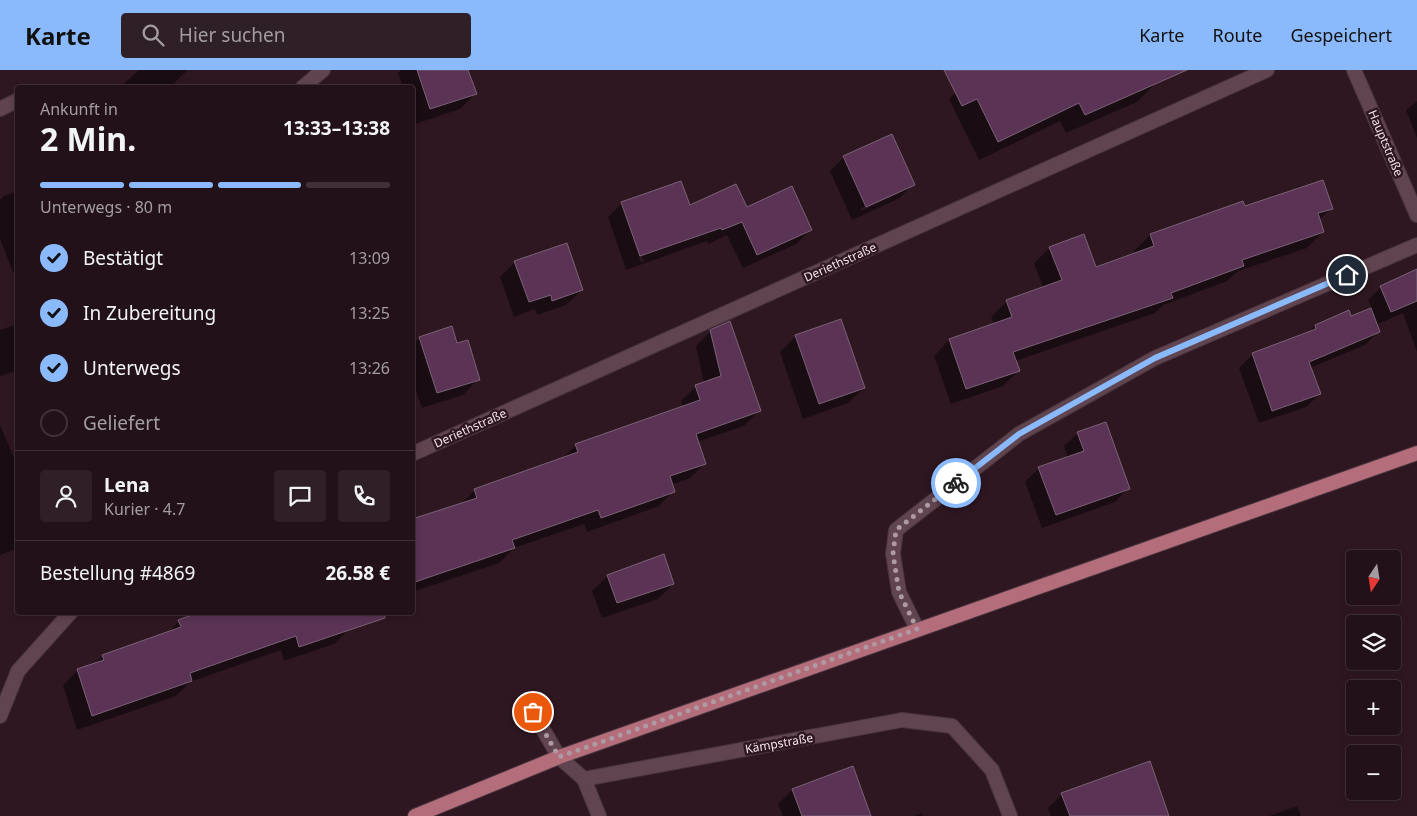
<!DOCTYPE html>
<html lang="de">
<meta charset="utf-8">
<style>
:root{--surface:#23111a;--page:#2f1f27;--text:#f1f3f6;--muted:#a39da2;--line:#403139;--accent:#8abafc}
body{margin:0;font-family:"Noto Sans",sans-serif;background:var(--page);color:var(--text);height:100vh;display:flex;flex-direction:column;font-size:19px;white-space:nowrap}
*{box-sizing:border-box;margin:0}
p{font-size:16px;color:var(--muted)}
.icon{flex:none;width:28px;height:28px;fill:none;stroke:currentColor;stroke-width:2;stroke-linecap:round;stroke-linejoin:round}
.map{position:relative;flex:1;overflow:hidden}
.side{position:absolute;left:15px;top:15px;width:400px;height:530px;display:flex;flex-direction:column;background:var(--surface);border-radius:5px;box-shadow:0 2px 8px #0003,0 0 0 1px var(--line)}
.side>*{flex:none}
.needle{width:32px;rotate:192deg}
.tools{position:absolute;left:1346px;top:480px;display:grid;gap:10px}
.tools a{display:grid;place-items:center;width:55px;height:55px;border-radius:5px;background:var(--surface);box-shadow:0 2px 8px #0003,0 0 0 1px var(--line);font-size:25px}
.pin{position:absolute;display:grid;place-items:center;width:42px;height:42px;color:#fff;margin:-21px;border:2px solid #fff;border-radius:50%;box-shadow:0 1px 5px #0007}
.courier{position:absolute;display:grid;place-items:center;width:50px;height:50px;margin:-25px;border:4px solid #8abafc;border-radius:50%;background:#fff;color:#222;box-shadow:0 1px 6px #0007}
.summary em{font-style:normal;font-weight:700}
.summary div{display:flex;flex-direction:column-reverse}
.summary{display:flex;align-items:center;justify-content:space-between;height:85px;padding:0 25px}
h1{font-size:32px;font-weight:700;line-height:38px}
.bar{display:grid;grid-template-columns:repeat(4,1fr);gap:8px 5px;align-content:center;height:60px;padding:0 25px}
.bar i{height:6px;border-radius:4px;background:var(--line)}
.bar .on{background:var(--accent)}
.bar p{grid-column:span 4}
.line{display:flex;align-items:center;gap:12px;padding:0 25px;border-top:1px solid var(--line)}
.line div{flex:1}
.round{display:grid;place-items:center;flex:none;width:52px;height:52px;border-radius:5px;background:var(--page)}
ol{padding:0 25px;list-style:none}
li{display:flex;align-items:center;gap:15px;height:55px}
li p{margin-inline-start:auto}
li .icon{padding:5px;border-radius:50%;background:var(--accent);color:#111;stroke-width:4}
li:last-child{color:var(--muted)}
li i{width:28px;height:28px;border:2px solid var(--line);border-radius:50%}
header{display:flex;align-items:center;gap:30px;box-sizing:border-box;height:70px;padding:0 25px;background:var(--accent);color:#111}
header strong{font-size:24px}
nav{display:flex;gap:28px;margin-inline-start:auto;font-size:18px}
.search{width:350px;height:45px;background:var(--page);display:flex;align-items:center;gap:12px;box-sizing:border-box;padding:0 18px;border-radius:5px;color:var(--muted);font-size:19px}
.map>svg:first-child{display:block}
</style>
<header>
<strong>Karte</strong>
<div class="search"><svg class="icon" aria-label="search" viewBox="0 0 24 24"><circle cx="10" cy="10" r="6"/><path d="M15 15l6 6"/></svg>Hier suchen</div>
<nav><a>Karte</a><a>Route</a><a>Gespeichert</a></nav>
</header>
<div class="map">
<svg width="1417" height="746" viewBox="0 0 1417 746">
<rect width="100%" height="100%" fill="#2f1722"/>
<path fill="#0007" fill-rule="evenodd" d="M139,0h49l-17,16 1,2h-53z
M401,0h66l8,24 -15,15 -45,15 -3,-8v-28h-9l-5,-15z
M989,0h161l6,13 -19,19 -71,31 -6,-12 -81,39 -30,-61 19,-19z
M1417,31v37l-11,-28z
M844,87l69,27 -13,14 -48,22 -22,-49zM899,121v2l-38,18 -1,-2z
M18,121v80l-5,1 -13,-33v-39l4,-4z
M622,133l125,5 63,22 -14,14 -53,24 -16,-33 -19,9 -1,-3 -81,29 -18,-53zM623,139h2l19,53h-3z
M1243,133l1,4 87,1 -12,12 4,12 -16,16 -69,23 -11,10 -64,24 -8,8 -140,48 3,10 -15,15 -52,18 -17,-48 15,-16 45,-16 -3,-7 16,-16 36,-13 -9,-25 16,-15 45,20 40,-14 -1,-3 16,-16z
M515,192l67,28 -16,15 -29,10 -2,-6 -21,8 -14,-40z
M1417,201v81l-14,-39 -27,12 3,6 -14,14 -55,23 10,26 -14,13 -47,16 -20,-55 14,-14 54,-20 8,-8 35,-8 22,-9 -4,-9 12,-12z
M18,254v46l-18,6v-46z
M711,261l48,80 -15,15 -47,16 7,22 -14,14 -19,7 2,6 -14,15 -72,26 -3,-8 -70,24 -15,15 -87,29v-71l48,-16 15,-15 87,-31 14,-14 107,-37 -2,-7 15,-15 8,-3 -8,-37z
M796,266l68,52 -16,15 -45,16 -23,-67z
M420,268l58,41 -15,16 -41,13 -10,-28v-35z
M0,355l18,42v81l-18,7z
M1078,363l50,55 -13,14 -73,26 -17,-46 14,-14 29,-10 -4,-12z
M608,506l65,8 -15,15 -56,19 -10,-27z
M179,551l170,8 -15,15 -50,17 -3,-11 -91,32 -14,14 -99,34 -14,-45 15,-15 16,-5 9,-9 65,-23z
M852,698l18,48h-87l-5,-12 14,-14z
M1062,724l106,22h-117l-3,-8z
M1297,736l4,10h-32z
M922,743l1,3h-9z"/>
<path fill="#5b3455" stroke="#7a6276" d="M417,0h51l9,24 -47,15z
M944,0h243l-102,45 -6,-12 -81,39 -21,-43 -15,7z
M892,64l23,51 -49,22 -23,-51z
M1323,110l10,29 -15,4 6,19 -82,28 2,6 -73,27 2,5 -160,54 7,19 -54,18 -17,-50 63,-22 -6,-17 56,-20 -13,-33 35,-13 12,33 58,-21 -4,-12 93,-33 2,5z
M681,111l9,24 46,-21 11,23 45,-21 20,44 -55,25 -15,-33 -20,8 -1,-2 -81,28 -19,-54z
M567,173l16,47 -31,11 -1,-6 -22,7 -15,-41z
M1417,199v32l-26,11 -11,-26z
M1371,238l9,24 -71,30 12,32 -49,17 -20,-58 64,-24 -1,-4 34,-15 2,6z
M841,249l24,69 -46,16 -24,-69z
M730,251l31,90 -65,23 10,30 -36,12 5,16 -74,26 -3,-8 -86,30 3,8 -103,35v-64l65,-21 -3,-9 104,-37 -3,-8 125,-44 -5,-15 26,-9 -11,-46z
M452,256l5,17 11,-3 12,40 -43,13 -18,-56z
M1106,352l24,67 -74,26 -18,-48 46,-16 -7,-19z
M664,484l10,30 -57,19 -10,-28z
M200,542h184l1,6 -86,29 -3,-11 -106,37 2,8 -100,35 -15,-47 27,-9 -2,-5 79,-28 -3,-7z
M1150,691l19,55h-99l-9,-23z
M853,696l18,50h-69l-10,-27z"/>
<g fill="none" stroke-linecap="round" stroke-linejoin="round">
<defs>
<path id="service" d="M584,709l15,37"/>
<path id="minor" d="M1354,0l63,145
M302,18l21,-18
M0,39l18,-9
M412,384l855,-384
M917,559l-18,-37 -6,-38 3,-24 123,-96 136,-76 262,-113
M533,642l26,45 25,22 318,-59 50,6 40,44 18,46
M0,646l18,-45 53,-59"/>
<path id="primary" d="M415,746l144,-59 858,-304"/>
</defs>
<use href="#service" stroke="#47343c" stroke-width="16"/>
<use href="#minor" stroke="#47343c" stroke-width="16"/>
<use href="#primary" stroke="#47343c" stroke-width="16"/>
<use href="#service" stroke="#604450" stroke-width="14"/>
<use href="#minor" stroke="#604450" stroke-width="14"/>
<use href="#primary" stroke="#b36d7b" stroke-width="14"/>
</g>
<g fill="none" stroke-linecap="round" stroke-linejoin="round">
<path stroke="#ae9aa3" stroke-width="5" stroke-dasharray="0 9" d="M533,642l26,45 358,-128 -18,-37 -6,-38 3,-24 60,-47"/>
<path stroke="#8abafc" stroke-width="6" d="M956,413l63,-49 136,-76 192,-83"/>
</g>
<g text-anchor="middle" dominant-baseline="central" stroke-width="5" stroke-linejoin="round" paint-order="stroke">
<g font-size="12" fill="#f3e1e8" stroke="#2f1722">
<text transform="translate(1386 73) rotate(67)">Hauptstraße</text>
<text transform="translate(840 192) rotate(-24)">Deriethstraße</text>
<text transform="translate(470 358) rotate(-24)">Deriethstraße</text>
<text transform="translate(779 673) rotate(-10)">Kämpstraße</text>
</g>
</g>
</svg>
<div class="tools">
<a><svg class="needle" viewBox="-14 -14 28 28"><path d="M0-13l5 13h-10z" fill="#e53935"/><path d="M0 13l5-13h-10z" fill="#a39da2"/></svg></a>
<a><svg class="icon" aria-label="layers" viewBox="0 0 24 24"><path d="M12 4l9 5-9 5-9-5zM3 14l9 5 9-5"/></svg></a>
<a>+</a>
<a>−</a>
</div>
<div class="pin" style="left:533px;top:642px;background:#ea580c"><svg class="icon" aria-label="bag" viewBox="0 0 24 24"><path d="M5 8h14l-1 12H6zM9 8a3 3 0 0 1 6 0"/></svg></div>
<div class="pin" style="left:1347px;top:205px;background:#1f2937"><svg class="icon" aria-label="home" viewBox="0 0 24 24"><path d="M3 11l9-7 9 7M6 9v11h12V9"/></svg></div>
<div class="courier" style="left:956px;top:413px"><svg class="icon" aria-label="bike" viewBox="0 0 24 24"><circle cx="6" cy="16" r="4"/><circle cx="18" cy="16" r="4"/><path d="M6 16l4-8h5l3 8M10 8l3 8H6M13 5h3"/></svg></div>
<section class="side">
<div class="summary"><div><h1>2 Min.</h1><p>Ankunft in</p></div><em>13:33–13:38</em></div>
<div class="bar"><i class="on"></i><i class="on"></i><i class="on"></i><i></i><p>Unterwegs · 80 m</p></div>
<ol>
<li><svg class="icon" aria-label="check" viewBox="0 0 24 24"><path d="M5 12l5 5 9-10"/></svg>Bestätigt<p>13:09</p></li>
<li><svg class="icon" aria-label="check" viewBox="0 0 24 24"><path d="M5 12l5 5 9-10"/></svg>In Zubereitung<p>13:25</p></li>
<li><svg class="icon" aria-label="check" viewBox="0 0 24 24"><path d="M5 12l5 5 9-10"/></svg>Unterwegs<p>13:26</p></li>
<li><i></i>Geliefert</li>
</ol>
<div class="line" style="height:90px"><a class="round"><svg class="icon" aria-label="person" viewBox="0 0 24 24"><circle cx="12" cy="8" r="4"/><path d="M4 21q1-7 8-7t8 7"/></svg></a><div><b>Lena</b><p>Kurier · 4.7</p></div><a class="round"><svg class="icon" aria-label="chat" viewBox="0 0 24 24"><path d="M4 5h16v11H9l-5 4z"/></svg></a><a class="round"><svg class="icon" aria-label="phone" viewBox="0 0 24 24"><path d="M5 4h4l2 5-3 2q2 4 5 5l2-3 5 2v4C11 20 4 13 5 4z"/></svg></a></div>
<div class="line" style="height:65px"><div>Bestellung #4869</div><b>26.58 €</b></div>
</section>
</div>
